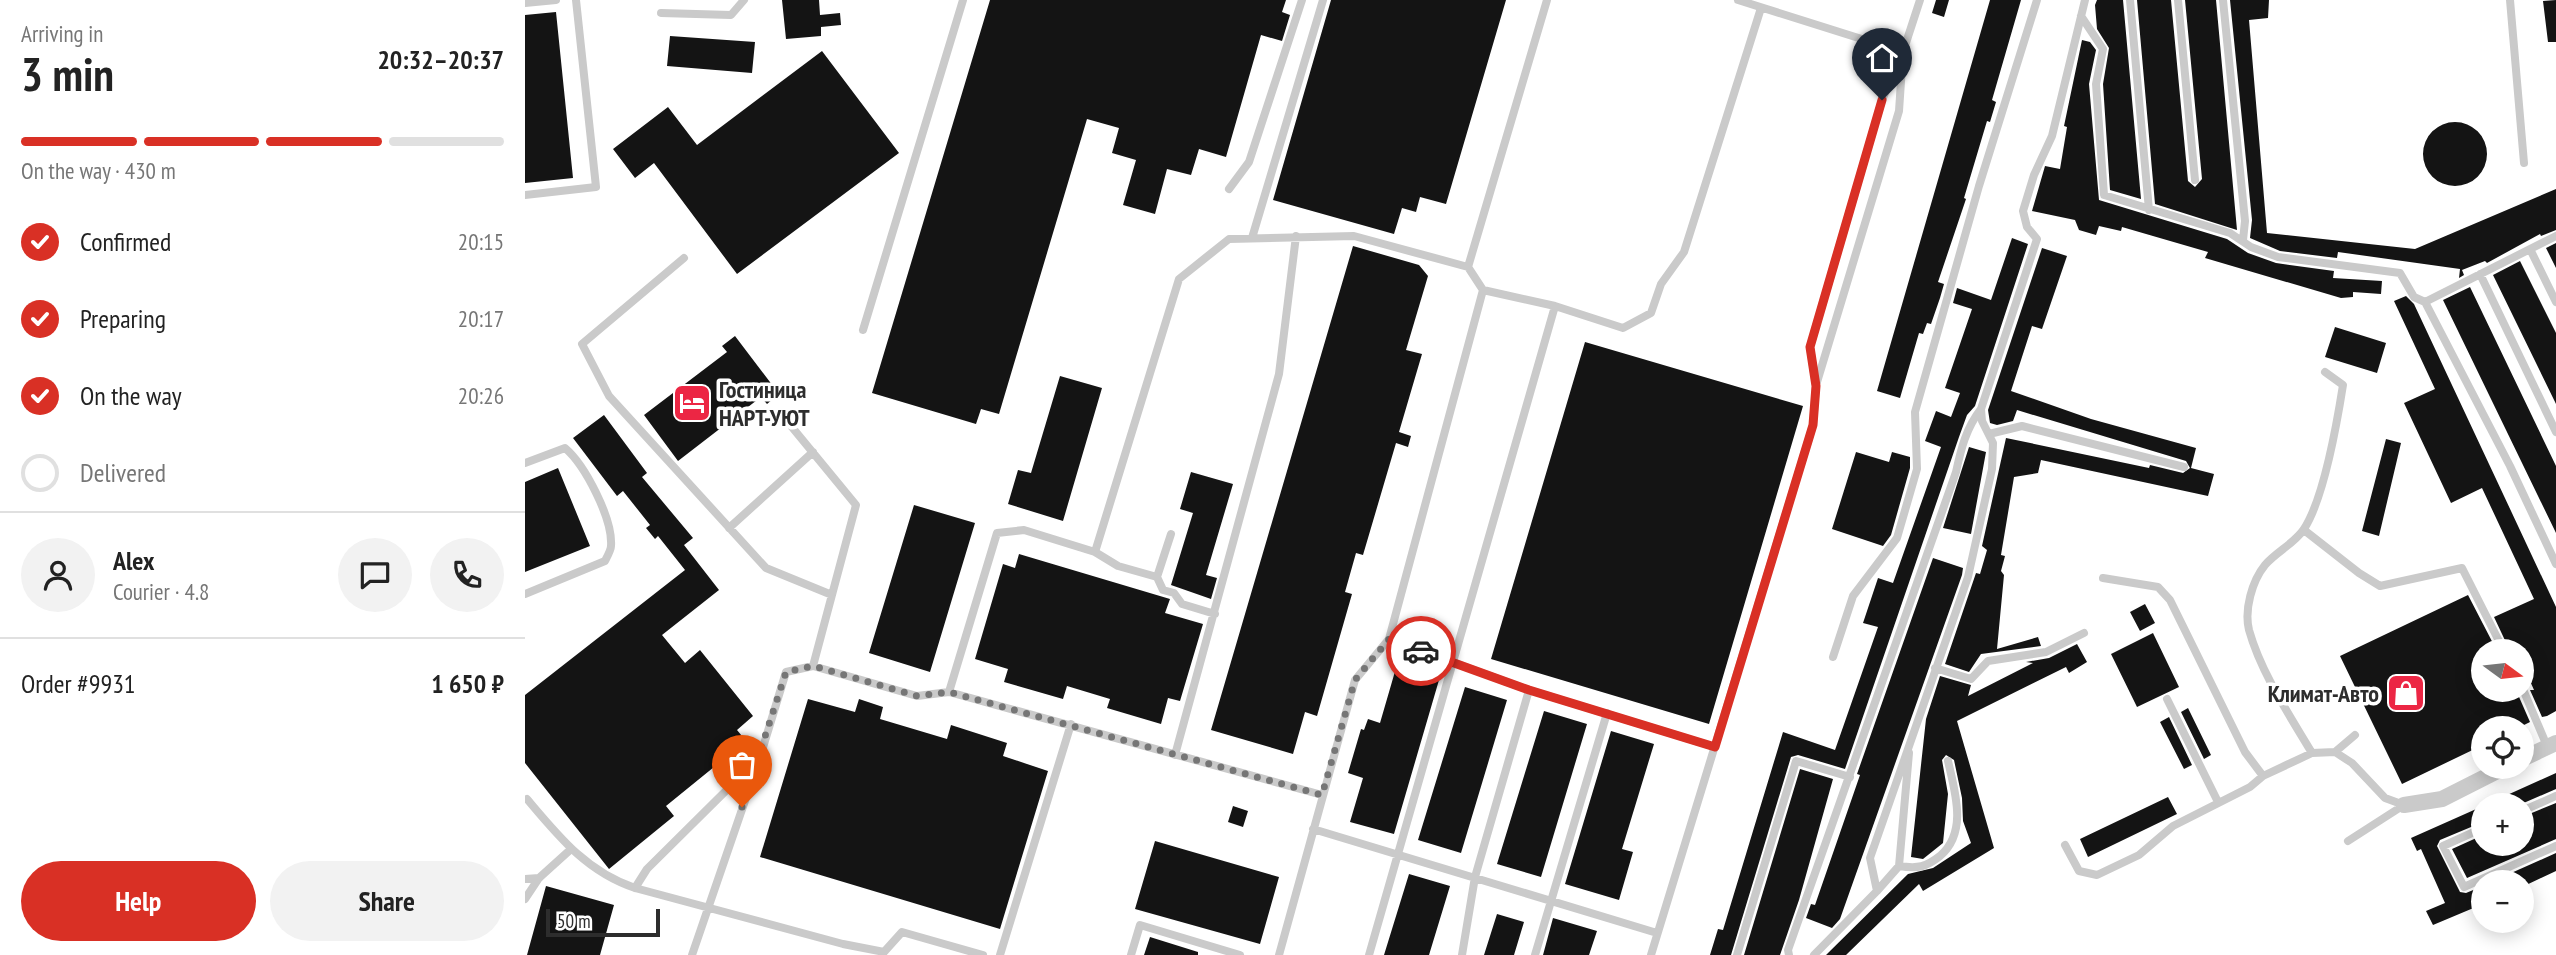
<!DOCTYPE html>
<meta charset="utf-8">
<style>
:root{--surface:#fff;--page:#f2f2f2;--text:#222;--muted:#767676;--line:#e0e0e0;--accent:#d93025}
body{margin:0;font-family:"PT Sans Narrow",sans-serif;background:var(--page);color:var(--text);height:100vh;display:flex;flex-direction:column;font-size:26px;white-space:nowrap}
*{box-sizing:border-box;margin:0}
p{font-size:23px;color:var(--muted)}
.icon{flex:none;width:38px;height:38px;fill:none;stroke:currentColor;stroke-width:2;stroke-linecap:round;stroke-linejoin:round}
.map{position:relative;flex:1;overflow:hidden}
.details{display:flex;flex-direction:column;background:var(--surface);width:525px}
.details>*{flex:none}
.needle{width:46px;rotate:105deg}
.tools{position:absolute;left:1946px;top:639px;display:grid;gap:14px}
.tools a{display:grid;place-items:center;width:63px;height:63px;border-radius:50%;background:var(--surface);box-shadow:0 4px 18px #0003;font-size:35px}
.scale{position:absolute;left:21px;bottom:18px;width:114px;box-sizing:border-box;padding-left:7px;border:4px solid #2d2d2d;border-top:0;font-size:19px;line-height:24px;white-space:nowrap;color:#2d2d2d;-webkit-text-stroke:5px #fff;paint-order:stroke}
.pin{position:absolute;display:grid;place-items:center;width:60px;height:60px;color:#fff;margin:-72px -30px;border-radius:50% 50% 50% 0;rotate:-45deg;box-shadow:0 0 7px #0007}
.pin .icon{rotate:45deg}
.courier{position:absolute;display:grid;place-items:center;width:70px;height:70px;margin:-35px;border:5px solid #d93025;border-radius:50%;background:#fff;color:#222;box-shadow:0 2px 9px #0007}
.headline em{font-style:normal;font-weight:700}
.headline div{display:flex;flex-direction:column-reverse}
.headline{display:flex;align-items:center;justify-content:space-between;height:119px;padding:0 21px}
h1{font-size:46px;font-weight:700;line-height:52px}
.bar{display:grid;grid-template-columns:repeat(4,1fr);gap:10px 7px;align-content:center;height:84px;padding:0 21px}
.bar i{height:9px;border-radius:5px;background:var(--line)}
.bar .selected{background:var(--accent)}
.bar p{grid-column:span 4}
.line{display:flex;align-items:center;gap:18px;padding:0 21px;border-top:2px solid var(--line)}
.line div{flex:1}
.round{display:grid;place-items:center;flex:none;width:74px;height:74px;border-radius:37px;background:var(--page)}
ol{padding:0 21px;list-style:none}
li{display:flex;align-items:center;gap:21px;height:77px}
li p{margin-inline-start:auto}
li .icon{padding:7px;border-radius:50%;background:var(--accent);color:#fff;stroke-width:4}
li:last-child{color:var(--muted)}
li i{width:38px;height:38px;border:4px solid var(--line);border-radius:50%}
.button{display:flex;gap:14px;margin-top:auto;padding:14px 21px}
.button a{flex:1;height:80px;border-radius:42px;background:var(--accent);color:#fff;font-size:28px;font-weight:700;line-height:80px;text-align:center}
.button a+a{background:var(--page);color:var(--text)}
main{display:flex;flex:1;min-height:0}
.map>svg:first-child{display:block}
</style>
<main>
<section class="details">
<div class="headline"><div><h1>3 min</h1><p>Arriving in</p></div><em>20:32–20:37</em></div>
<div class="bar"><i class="selected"></i><i class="selected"></i><i class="selected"></i><i></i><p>On the way · 430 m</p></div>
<ol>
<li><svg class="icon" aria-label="check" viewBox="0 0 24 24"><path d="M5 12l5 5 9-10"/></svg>Confirmed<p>20:15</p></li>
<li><svg class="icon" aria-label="check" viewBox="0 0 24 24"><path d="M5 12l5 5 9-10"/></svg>Preparing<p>20:17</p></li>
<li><svg class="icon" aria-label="check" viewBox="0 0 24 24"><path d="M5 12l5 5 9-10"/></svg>On the way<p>20:26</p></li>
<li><i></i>Delivered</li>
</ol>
<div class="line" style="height:126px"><a class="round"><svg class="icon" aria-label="person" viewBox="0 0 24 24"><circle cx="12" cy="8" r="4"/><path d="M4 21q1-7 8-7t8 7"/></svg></a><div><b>Alex</b><p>Courier · 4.8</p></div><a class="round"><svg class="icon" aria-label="chat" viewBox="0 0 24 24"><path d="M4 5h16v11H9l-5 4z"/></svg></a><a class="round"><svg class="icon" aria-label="phone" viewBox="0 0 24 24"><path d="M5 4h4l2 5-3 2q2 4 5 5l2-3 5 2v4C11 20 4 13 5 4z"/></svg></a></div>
<div class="line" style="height:91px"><div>Order #9931</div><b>1 650 ₽</b></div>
<div class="button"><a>Help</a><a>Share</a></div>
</section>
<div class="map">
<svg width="2031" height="955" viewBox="0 0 2031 955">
<rect width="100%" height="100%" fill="#fff"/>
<path fill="#141414" d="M257,0h37l1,15 20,-2 1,12 -20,2v9l-35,3z
M465,0h296l-4,12 8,3 -8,26 -21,-6 -35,122 -27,-8 -8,26 -24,-6 -12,45 -32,-9 13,-45 -24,-7 7,-25 -32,-9 -88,295 -18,-5 -5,15 -104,-31z
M806,0h175l-60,204 -26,-7 -4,15 -14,-4 -8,26 -121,-34z
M1411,0h13l-5,17 -12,-4z
M1465,0h31l-29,100 4,2 -6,20 -3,-1 -23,77 2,1 -28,83 6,2 -4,14 -9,26 -4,-1 -4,11 -4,-1 -19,65 -23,-7z
M1572,0h26l18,199 -31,-9 -7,-106 6,-36 -12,-19 -2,-24z
M1612,0h34l17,181 7,6 7,-8 -17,-179h31l21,230 -82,-26z
M1705,0h39l-1,18 -19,2 18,213 148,16 141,-60v41l-15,6 -1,-2 -53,29 -2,-2 -23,9 2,5 -5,3 1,-9 -122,-17 -1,6 -57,-7 -30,-13 2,-18z
M2031,0v42h-8l-5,-41z
M31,12l17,166 -48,5v-168z
M145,36l85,6 -3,31 -85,-7z
M1557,40l8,2 6,8 -7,34 10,116 128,39 21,14 28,10 58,8 -1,7 49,3 -1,13 -28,-2v5l-12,1 -136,-40 3,-6 -86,-25 -1,4 -22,-5 -3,9 -17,-5 -4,-10 -43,-9 13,-45 15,3 7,-42 -3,-1z
M297,51l77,102 -162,121 -83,-111 -19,15 -22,-29 55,-42 29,38z
M1898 154a32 32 0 1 1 64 0a32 32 0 1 1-64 0Z
M1487,238l16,6 -53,162 -8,9 -8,22 -114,332 -47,-14 -7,2 -60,198h-21l8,-26 5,1 60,-198 52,18 43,-123 -15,-4 15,-45 15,5 48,-136 -16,-6 11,-30 15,6 9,-24 -15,-5 27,-79 -19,-6 4,-15 34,12z
M2031,243v25l-10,-20z
M828,246l66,19 9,11 -22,74 16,4 -23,78 12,4 -3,11 -12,-4 -33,112 -7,-2 -11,39 7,2 -35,122 -12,-4 -12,42 -82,-24z
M1517,248l25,8 -25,73 -10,-3 -21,65 80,28 105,29 -5,20 23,6 -6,22 -167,-36 -3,13 -24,4 -13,78 4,1 -4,15 3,4 -7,74 41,-12 3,9 -60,8 -12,18 -24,-8 31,-91 4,1 7,-24 -5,-4 24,-108 143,30 1,-3 33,8 7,-5 -4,-7 -169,-51 -4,11 -16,4 -7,-2 -2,-13z
M1995,261l36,72v71l-63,-129z
M1945,287l86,179v67l-113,-233z
M1881,296l8,8 142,303v104l-9,5 -5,1 -12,-27h4l-12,-27v-12h-12l-16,-34 40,-18 -52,-111 -31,15 -47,-100 31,-14 -41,-88z
M1810,327l51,16 -9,30 -52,-16z
M210,336l44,58 -12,10 -6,-7 -83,64 -34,-46 83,-63 -5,-6z
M1060,342l218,64 -94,318 -218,-65z
M535,376l42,12 -39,133 -55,-17 10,-34 13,3z
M79,415l43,58 -5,4 51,61 -9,7 35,45 -57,45 23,28 15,-13 53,66 -16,14 9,11 -80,65 8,10 -65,53 -84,-106v-68l160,-125 -27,-34 -3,3 -9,-11 4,-3 -27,-34 -6,5 -44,-58z
M1861,439l15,4 -22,93 -17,-5z
M1444,447l17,5 -15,82 -28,-6z
M1331,452l33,10 3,-10 18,5v11l-19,67 -8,11 -51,-17z
M33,468l32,78 -65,26v-90z
M666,472l42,12 -27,91 11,3 -6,21 -40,-14 22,-72 -13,-4z
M389,505l61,18 -45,149 -61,-19z
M494,554l151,45 -5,14 38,11 -23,77 -12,-3 -7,26 -54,-16 3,-9 -43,-13 -4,13 -59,-17 4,-13 -33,-10 28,-95 12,4z
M1408,558l30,10 -1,7 -122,344 -8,9 -26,-10 5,-14 4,1 45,-130 -3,-1z
M1943,595l29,56h-14v39h33l14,32 -12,6h-35v17l-81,39 -62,-128z
M1620,604l10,19 -15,8 -10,-19z
M1628,633l26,54 -42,20 -26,-53z
M1552,644l10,18 -18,11 -3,-6 -109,54 37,127 -71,43 -4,-7 -73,71h-20l82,-81 25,-6 38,-25 -8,-22 -1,-23 -8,-38 -8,-5 -4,5 6,34 -5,49 -20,16 -12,-2 15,-138 14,-43 31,9 -3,11 65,-33 -7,-1 23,-4z
M871,668l43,12 -45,154 -44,-12 13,-44 -15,-5 13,-44 3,1 4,-11 12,4z
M940,687l42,13 -46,153 -43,-13z
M283,699l47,13 4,-13 24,8 -3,12 67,20 4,-14 56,18 -4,13 45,15 -48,158 -240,-72z
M1663,708l23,47 -7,4 -23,-47z
M1019,711l43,13 -46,153 -44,-13z
M1644,717l23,48 -8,4 -24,-47z
M1086,731l43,13 -32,105 11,3 -14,48 -54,-16z
M1275,769l33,10 -34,121 -19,55h-36z
M2031,773v16l-37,16h-34z
M1643,797l9,17 -89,43 -8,-18z
M2031,803v36l-89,39 -15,-29 31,-14v9h39v-27z
M708,806l15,5 -5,16 -15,-5z
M1958,806v16l-43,18 -3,6 23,46 6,1 17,-7v18l-50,21 -7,-14 19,-8 -24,-54 -4,2 -6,-13z
M630,841l124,36 -19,67 -125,-35z
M2031,853v18l-34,16v-5h-31z
M884,874l41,12 -21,69h-45z
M21,886l68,19 -14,50h-73z
M972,914l27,8 -10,33h-30z
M1028,918l44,13 -8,24h-46z
M625,937l48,15v3h-54z"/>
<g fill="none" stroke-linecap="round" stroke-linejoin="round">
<path stroke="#cacaca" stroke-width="8" d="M1213,0l165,52 -4,59 -82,271
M1605,0l19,210
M1653,0l17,180
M1698,0l22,221 -2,19
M1985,0l14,163
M0,3l31,-3
M136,13l70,2 13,-15
M1556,16l22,33 -7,35 8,111 126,38 21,14 27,10 122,16 14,24 11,5 85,164 46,98
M704,189l20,-27 53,-162
M0,195l71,-8 -20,-187
M727,238l71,-238
M2005,249l26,53
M159,258l-102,86 27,52 157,172 66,27
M1955,274l76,158
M958,290l72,16 68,22 28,-15 10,-29 23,-32 77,-244
M1900,302l131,-66
M338,330l100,-330
M257,415l74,90 -43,161
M1464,434l33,-8 162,41
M0,463l40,-15c20,17 48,71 46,98 0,4 -4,11 -6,15l-80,33
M204,528l84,-76
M1779,530l55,43 21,13 82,-18 42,83
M570,552l23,14 39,11 14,-43
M632,577l6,13 11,3 8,11 33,10
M1578,578l55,9 12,13 75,152 18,24 49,-23 23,-1 17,11 33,35 19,7
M864,639l140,51 186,57
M1308,657l20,-61 44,-58 20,-69 -2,-57 64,-226 58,-186
M1410,668l36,11 17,-18 58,-9 38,-19
M1997,687l25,59
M424,692l48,-159 27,-3 71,22 84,-273 50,-40 125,-3 114,31
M1642,699l51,103
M1810,752l20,-17
M1787,753c-22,-37 -51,-80 -63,-123 -5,-20 3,-49 16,-65 11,-13 30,-22 39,-36 20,-31 33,-106 39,-144l-18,-13
M650,755l104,-381 17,-138
M2,799c32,38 60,73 108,89l208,56 41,8 18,-20 81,23
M1997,811l34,-15
M1958,828l-40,18 21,41 92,-41
M788,829l344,104
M1823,841l56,-36
M1540,845l14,26 18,4 42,-20 34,-29 77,-39 13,-11
M1374,866c19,3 27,1 41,-10 28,-24 15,-64 8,-95
M0,879l14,-1
M110,888l12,-19 113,-112 26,-85 27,-6 104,30 32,-4 373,103
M1352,891l22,-25 10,-113
M0,899l14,-21 31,-28
M167,955l67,-195
M475,955l71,-231
M606,955l9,-30 100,30
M754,955l76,-275 34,-41 94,-349 -15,-23 79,-267
M844,955l186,-649
M937,955l13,-78 54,-187
M1010,955l72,-242
M1126,955l162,-530 3,-39 -6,-39 72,-247 21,-48 17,-52
M1212,955l59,-194 54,16
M1264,955l-1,-5 168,-478c5,-23 10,-44 25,-63
M1289,955l63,-64 -7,-33 98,-281 24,-108 1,-26 -11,-22 -1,-12 56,-170 -10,-12 -4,-16 11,-36 18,-39 33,-136"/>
<path stroke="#cacaca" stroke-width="16" d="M1997,759l34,-16
M1879,805l38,-6 65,-33"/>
</g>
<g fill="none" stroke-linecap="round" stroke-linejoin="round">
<path stroke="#767676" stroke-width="7" stroke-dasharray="0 12.6" d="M217,807l44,-135 27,-6 104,30 32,-4 373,103 33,-115 34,-41 32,12"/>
<path stroke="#d93025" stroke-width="9" d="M896,651l108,39 186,57 98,-322 3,-39 -6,-39 72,-247"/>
</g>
<defs>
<symbol id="hotel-square" viewBox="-11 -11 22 22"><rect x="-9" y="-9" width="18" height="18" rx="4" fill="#ec2644" stroke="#fff"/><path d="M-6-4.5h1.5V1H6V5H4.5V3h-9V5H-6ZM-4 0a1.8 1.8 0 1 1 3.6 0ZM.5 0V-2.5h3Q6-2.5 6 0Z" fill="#fff"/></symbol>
<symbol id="shop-square" viewBox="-11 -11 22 22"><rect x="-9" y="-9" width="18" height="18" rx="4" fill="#ec2644" stroke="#fff"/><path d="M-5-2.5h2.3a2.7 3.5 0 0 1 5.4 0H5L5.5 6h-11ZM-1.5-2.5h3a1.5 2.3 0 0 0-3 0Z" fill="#fff"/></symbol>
</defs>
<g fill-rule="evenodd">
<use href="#hotel-square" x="145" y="381" width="44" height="44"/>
<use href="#shop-square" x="1859" y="671" width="44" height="44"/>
</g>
<g text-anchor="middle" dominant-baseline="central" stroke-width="7" stroke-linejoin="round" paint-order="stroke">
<g font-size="24" font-weight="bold" fill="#2d2d2d" stroke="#fff" text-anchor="start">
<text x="194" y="389">Гостиница<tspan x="194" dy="28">НАРТ-УЮТ</tspan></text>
<text x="1854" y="693" text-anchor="end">Климат-Авто</text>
</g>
</g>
</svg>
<div class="tools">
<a><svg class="needle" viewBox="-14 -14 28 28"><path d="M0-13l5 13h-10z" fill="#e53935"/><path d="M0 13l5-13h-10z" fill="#767676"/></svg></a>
<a><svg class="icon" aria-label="locate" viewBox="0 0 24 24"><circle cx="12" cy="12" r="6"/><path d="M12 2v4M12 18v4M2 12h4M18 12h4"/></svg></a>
<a>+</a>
<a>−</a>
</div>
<div class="scale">50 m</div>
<div class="pin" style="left:217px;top:807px;background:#ea580c"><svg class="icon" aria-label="bag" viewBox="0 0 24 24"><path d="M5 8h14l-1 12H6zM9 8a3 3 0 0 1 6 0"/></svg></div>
<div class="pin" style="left:1357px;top:100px;background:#1f2937"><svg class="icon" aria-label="home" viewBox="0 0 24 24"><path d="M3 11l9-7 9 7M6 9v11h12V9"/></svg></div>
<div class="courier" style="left:896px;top:651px"><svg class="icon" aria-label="car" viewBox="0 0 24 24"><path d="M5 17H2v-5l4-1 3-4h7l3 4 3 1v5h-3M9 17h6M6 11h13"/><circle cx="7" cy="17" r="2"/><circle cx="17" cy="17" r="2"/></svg></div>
</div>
</main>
